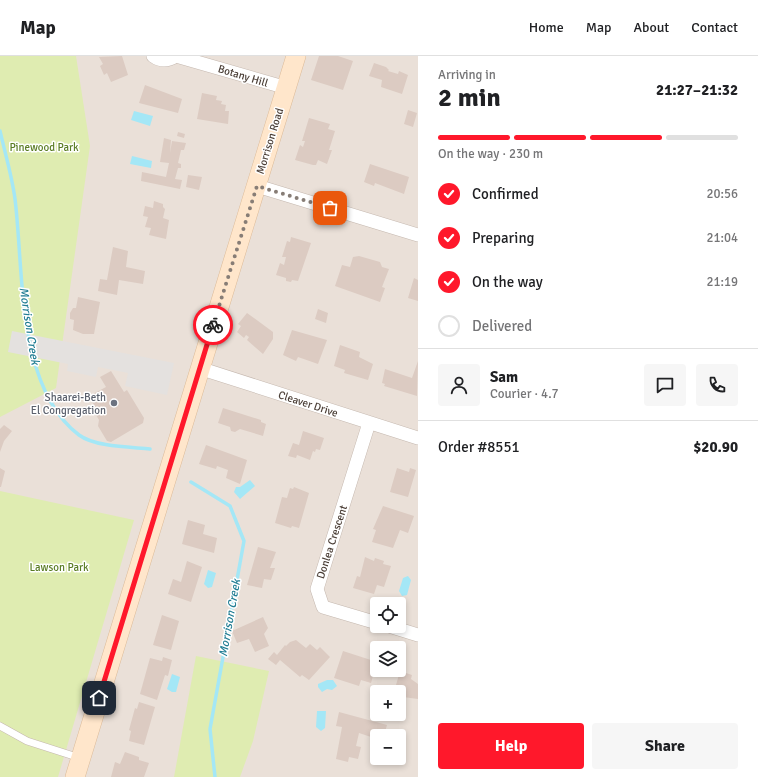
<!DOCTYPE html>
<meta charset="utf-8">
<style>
:root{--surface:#fff;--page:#f6f6f6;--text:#202124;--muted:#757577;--line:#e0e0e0;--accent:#ff182b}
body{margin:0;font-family:Signika,sans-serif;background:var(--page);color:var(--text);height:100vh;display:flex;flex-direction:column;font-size:15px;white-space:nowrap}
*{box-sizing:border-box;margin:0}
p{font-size:13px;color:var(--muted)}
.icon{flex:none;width:22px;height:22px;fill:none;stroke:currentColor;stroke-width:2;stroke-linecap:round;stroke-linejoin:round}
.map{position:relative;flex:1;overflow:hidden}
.drawer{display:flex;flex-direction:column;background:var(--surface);width:340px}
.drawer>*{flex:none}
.fabs{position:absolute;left:370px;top:541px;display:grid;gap:8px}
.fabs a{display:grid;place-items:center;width:36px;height:36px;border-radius:4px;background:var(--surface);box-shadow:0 2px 6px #0003;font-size:20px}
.pin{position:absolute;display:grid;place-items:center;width:34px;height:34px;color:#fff;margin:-17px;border-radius:8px;box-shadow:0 2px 6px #0006}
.courier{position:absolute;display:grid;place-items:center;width:40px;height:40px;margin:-20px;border:3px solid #ff182b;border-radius:50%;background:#fff;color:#222;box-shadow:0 1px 5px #0007}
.overview em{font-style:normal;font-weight:700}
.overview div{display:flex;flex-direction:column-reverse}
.overview{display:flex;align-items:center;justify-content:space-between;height:68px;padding:0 20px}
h1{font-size:26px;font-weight:700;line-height:30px}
.bar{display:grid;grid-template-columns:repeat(4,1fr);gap:6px 4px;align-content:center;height:48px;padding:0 20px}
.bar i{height:5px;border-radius:3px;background:var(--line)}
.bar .active{background:var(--accent)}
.bar p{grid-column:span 4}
.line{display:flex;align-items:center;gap:10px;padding:0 20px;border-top:1px solid var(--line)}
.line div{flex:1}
.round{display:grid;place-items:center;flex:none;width:42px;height:42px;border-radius:4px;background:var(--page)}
ol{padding:0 20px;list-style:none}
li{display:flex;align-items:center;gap:12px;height:44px}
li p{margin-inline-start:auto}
li .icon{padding:4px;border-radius:50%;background:var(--accent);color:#fff;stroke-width:4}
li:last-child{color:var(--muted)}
li i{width:22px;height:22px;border:2px solid var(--line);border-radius:50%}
.action{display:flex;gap:8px;margin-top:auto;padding:8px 20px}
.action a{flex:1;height:46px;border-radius:4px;background:var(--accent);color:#fff;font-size:16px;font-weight:700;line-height:46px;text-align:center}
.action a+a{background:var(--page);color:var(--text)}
header{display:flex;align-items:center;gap:24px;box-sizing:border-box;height:56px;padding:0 20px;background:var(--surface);border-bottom:1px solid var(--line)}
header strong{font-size:19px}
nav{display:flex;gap:22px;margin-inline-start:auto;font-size:14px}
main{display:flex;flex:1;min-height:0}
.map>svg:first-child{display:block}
</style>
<header>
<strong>Map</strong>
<nav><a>Home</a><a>Map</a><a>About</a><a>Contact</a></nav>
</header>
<main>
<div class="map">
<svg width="418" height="721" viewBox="0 0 418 721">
<rect width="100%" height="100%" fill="#f6f0ea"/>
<path fill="#eae0d8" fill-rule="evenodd" d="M0,0h418v721h-418zM377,548h22v22h-22zM377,592h22v22h-22zM377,636h22v22h-22zM377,680h22v22h-22z"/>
<path fill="#dfecb1" d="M0,0h76l14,90 -34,242 -56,29z
M0,435l134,29 -76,257h-58z
M196,600l73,15 -16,70 -13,36h-66z"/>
<path fill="#e4e1df" d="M12,275l162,32 -7,32 -42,-9 3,-13 -30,-6 -2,10 -29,-6 1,-7 -60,-12z"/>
<path fill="#a4e7f6" d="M134,55l19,5 -3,10 -19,-6z
M132,100l20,5 -1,7 -21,-4z
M250,424l5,6 -15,13 -6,-7 2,-5h4z
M208,514l8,3 -4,14 -4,1 -4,-4z
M408,520l3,4 -4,15 -5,1 -3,-5 4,-13z
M172,618l8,3 -4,15h-4l-5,-3z
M327,624h6l4,6 -5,4 -5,-1 -5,3 -4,-5v-3z
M317,655h9l-1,17 -4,3 -5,-4z"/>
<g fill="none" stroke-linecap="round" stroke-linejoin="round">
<path stroke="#a4e7f6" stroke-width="3.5" d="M0,75c5,22 12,45 15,68 9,72 1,188 64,236 16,12 52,12 71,14
M191,426l39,24 14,35 -34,188 5,48"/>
</g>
<path fill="#dccbc2" d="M122,0l6,19 -17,7 -4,-9 -3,2 -4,-9 3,-2 -4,-7z
M319,0h19l15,5 -10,29 -32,-10z
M374,7l12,4 3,3 -1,1 10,3 1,-3 9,4 -6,19 -21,-7 1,-7 -13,-4z
M145,29l37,14 -4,14 -39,-10z
M202,37l15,3 -1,4 6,1 -1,3 5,1 -1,6h4l-1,13 -31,-5z
M408,54l9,3 -4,14 -9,-3z
M309,62l21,6 -2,5 7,2 -6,19h3l-5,14 -9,-4 -2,5h-3l-18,-5 5,-15 3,2 2,-6h-3z
M178,76l7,2 -1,4 -7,-2z
M164,82l7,2 -1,13 2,-12 14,2 -2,7h-3l-3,13 3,1v4h-3l-3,11 7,1 -2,9 -39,-8 1,-9 24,5 3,-14 -9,-1z
M370,108l39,13 -5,17 -29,-11 -1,3 -10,-4z
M188,119l14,2 -3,13 -13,-3z
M154,145l9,3v3l2,2 -2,9 6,2 -3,19 -17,-4 2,-7 -6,-1 3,-10 -5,-1 2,-10 8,2z
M291,181l20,6 -13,38 -6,-1 -1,2 -5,-1v-3l-10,-3 4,-12 4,2 2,-8h-4l5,-16 3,1z
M113,191l15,4 -2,16 19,4 -2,13 -24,-4 -2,15 -19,-4 2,-12 7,1z
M359,200l21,6 2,5 7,2 -7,18 3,1 -5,14 -45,-16 7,-21 8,2 3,-10z
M414,222l4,2v21l-10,-3z
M78,241l22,5 -6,32h-11l-10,-4 1,-10 -4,-1v-6l3,-5h3z
M318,253l10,4 -2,10 -11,-4z
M247,257l26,19v7l-10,15 -16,-14 2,-3 -3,-2 -2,3 -7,-6 4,-6 -3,-2z
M292,274l35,10 -9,24 -20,-7 -2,4 -13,-6z
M340,289l20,7 -1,5 14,7 -5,16 -24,-7 1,-3 -11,-4z
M418,305l-1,35 -33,-10 1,-2 -3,-1 3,-14 27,9z
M111,315l13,21 3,-2 17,28 -1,5 -32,19 -4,-1 -9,-15 1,-6 -6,-10 3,-1 -7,-13 17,-9 -6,-10z
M223,352l38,12v2l5,2 -3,12 -23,-7 -5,3 -4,-1 -1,-4 -12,-4z
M4,369l8,6 -8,10 -4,11v-23z
M303,375l21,7 -4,12 -4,-1 -1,3 -2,-1 -3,9 -13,-5 -1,3 -8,-2 5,-13 6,2z
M206,389l41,15 -7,24 -14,-6 2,-8 -11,-4 -1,3 -17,-5z
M0,412l5,3 -4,16h-1z
M397,412l12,4 1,-4 6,2 -8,27 -18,-5z
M294,431l15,6 -10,35 -7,-2 -1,2 -16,-5 7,-26 5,1 3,-10 3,1z
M383,450l31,10 -6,17 -8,-3 -7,18 -21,-6 4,-12 -3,-1z
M188,464l17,5 -2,9 14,4 -3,15 -32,-9z
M258,491l18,5 -6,16h5l-4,12 -7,-1 -2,9 -15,-3z
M365,501l9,4 1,-3 9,3 -1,3 8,2 -7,21 -7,-2 -3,9 -21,-6 4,-12 3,1z
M187,505l15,6 -11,35 -23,-8 5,-15 8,3z
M162,559l17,6 -8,29 -18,-5z
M263,561l5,11 -4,6 5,12 -14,6 -6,-13 -12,4 -5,-12z
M296,584l10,8 4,-4 7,6 3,-3 10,10 -21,23 -7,-5 -2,2 -20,-17 -4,5 -8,-6 6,-7 3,3 8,-10 1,1 4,-4z
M343,595l34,11 -6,21 -10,-3 -2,6 -25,-8z
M163,601l9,3 -4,16 -3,-1 -8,25 -17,-6 10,-36 12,3z
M400,615l12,4 -1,4 7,5v15l-15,-2 -4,-2v-3h-5z
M139,646l16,5 -11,38 -15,-4 2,-10 -2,-1 6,-22 2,1z
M339,656l48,13 -3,11h-7v3l-18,-6 -3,13 5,1 -3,12 -9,-2 -1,5 -12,-3 6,-32 -6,-1z
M125,696l14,5v3l10,3 -5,14h-33l4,-15 5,2z"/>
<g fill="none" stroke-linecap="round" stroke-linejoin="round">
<defs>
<path id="lane" d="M0,670l27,15 53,17"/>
<path id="street" d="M153,0c8,6 15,5 23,0
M176,0l111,32
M257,130l161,49
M199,312l219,70
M369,367l-52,166 6,18 54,16
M389,570l29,9"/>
<path id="secondary" d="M75,721l221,-721"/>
</defs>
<use href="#lane" stroke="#c5b8af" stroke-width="8"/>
<use href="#street" stroke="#c5b8af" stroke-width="14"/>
<use href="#secondary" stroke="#dcbb99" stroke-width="20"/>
<use href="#lane" stroke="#fff" stroke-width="7"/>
<use href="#street" stroke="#fff" stroke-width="13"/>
<use href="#secondary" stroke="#ffe6cb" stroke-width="19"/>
</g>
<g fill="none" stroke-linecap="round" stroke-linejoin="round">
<path stroke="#877d76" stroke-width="4" stroke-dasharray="0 7.2" d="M213,269l44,-139 73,22"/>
<path stroke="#ff182b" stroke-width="5" d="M99,642l114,-373"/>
</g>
<circle fill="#6b7280" stroke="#fff" stroke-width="1.5" cx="114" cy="347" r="4"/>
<g text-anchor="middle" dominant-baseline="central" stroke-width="3" stroke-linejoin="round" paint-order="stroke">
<g font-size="11" fill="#4b3f37" stroke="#fff">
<text transform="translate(243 20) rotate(17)">Botany Hill</text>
<text transform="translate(270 85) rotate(-73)">Morrison Road</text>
<text transform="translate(308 348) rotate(18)">Cleaver Drive</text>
<text transform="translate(332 486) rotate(-72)">Donlea Crescent</text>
</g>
<g font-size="11" fill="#5a7c24" stroke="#fff">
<text x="44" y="91">Pinewood Park</text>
<text x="59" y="511">Lawson Park</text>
</g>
<g font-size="11" fill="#5b616d" stroke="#fff" text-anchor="end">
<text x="106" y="341">Shaarei-Beth<tspan x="106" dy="13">El Congregation</tspan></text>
</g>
<g font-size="12" font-style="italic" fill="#227e94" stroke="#fff">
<text transform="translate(29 270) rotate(81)">Morrison Creek</text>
<text transform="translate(230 562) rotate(-80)">Morrison Creek</text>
</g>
</g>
</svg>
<div class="fabs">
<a><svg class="icon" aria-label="locate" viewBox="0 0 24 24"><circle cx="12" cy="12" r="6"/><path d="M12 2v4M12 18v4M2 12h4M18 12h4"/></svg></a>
<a><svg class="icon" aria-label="layers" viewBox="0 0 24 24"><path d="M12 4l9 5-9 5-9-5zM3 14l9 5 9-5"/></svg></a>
<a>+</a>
<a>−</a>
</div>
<div class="pin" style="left:330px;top:152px;background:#ea580c"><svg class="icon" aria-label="bag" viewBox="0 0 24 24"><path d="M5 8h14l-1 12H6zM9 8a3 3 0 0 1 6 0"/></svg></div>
<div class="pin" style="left:99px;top:642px;background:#1f2937"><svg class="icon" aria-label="home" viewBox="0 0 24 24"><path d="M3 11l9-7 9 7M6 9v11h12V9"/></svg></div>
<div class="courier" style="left:213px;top:269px"><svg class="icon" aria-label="bike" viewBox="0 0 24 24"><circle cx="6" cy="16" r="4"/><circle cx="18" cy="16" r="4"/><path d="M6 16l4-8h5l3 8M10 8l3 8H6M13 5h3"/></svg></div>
</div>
<section class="drawer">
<div class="overview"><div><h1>2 min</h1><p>Arriving in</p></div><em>21:27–21:32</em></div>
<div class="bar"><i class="active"></i><i class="active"></i><i class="active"></i><i></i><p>On the way · 230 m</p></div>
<ol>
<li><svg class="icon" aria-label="check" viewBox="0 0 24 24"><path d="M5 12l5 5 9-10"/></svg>Confirmed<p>20:56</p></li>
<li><svg class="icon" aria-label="check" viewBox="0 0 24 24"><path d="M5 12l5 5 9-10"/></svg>Preparing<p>21:04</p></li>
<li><svg class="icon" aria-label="check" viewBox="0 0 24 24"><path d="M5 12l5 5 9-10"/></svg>On the way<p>21:19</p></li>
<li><i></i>Delivered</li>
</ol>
<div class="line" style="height:72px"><a class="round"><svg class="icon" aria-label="person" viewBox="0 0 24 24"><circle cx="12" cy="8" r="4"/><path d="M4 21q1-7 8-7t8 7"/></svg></a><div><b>Sam</b><p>Courier · 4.7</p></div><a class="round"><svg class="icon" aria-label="chat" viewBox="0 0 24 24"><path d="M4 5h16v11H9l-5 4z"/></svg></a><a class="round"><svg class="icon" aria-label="phone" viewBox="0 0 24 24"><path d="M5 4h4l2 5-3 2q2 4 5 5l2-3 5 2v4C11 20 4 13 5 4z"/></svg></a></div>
<div class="line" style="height:52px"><div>Order #8551</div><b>$20.90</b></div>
<div class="action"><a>Help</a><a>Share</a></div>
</section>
</main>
